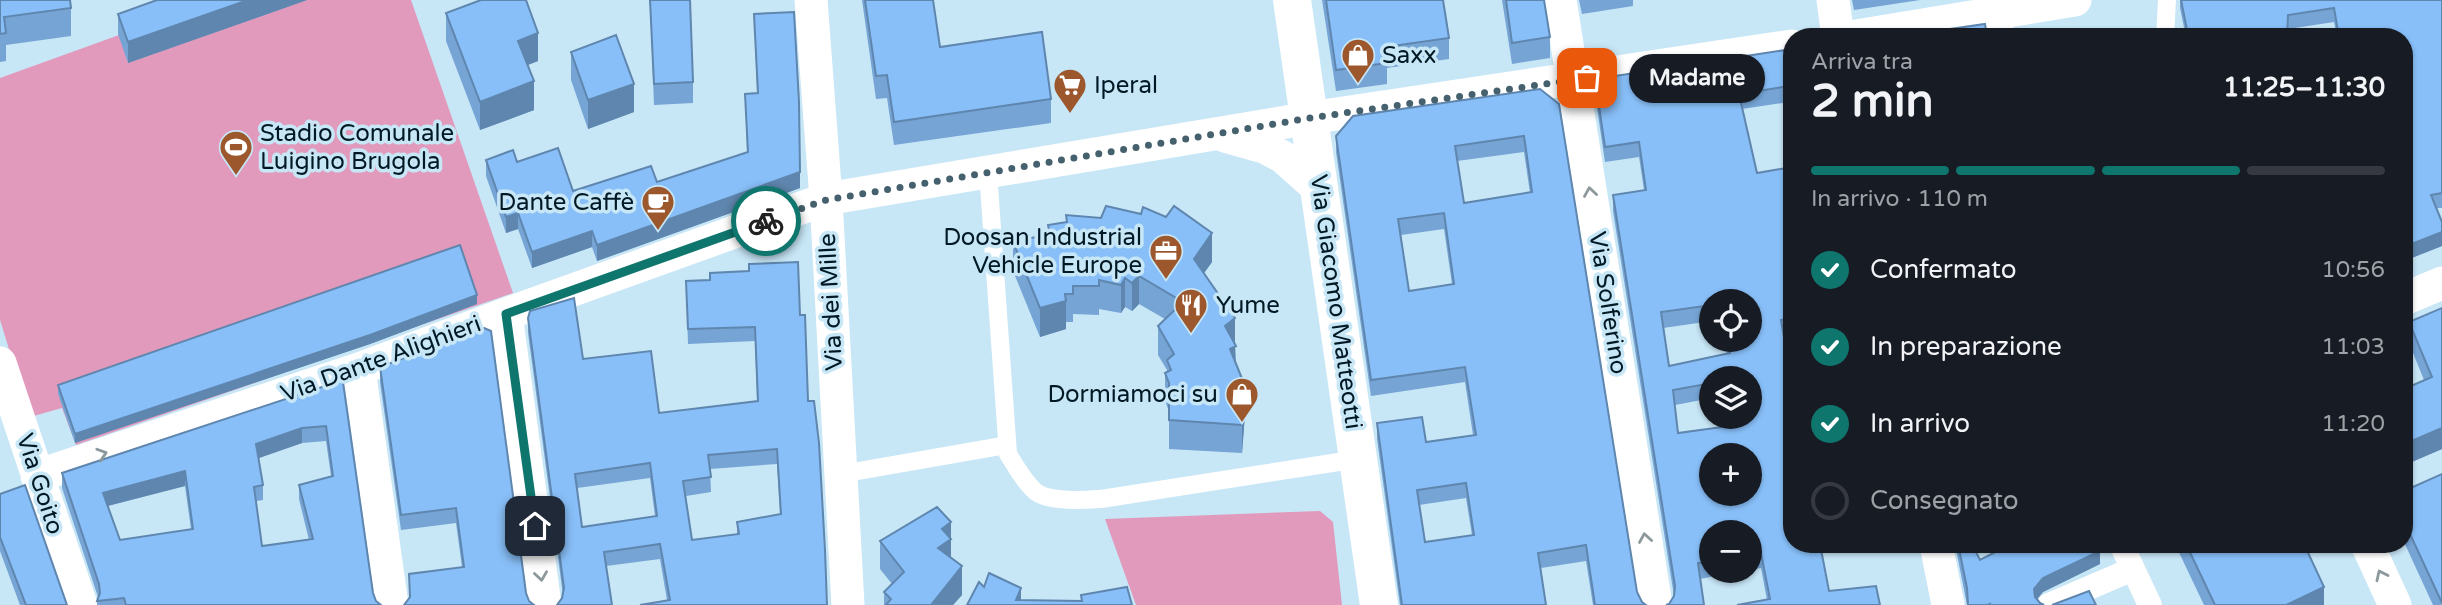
<!DOCTYPE html>
<html lang="it">
<meta charset="utf-8">
<style>
:root{--surface:#171b24;--page:#20242c;--text:#f1f3f6;--muted:#9ea1a6;--line:#363941;--accent:#0f766e}
body{margin:0;font-family:"Varela Round",sans-serif;background:var(--page);color:var(--text);height:100vh;display:flex;flex-direction:column;font-size:26px;white-space:nowrap}
*{box-sizing:border-box;margin:0}
p{font-size:23px;color:var(--muted)}
.icon{flex:none;width:38px;height:38px;fill:none;stroke:currentColor;stroke-width:2;stroke-linecap:round;stroke-linejoin:round}
.map{position:relative;flex:1;overflow:hidden}
.sheet{position:absolute;left:1783px;top:28px;width:630px;height:525px;display:flex;flex-direction:column;background:var(--surface);border-radius:28px;box-shadow:0 2px 5px #0004}
.sheet>*{flex:none}
.tools{position:absolute;left:1699px;top:289px;display:grid;gap:14px}
.tools a{display:grid;place-items:center;width:63px;height:63px;border-radius:50%;background:var(--surface);box-shadow:0 2px 5px #0004;font-size:35px}
.pin{position:absolute;display:grid;place-items:center;width:60px;height:60px;color:#fff;margin:-30px;border-radius:14px;box-shadow:0 4px 10px #0006}
.courier{position:absolute;display:grid;place-items:center;width:70px;height:70px;margin:-35px;border:5px solid #0f766e;border-radius:50%;background:#fff;color:#222;box-shadow:0 2px 9px #0007}
.bubble{position:absolute;height:49px;border-radius:24px;background:var(--surface);box-shadow:0 2px 5px #0004;font-size:23px;font-weight:700;line-height:49px;text-align:center}
.head em{font-style:normal;font-weight:700}
.head div{display:flex;flex-direction:column-reverse}
.head{display:flex;align-items:center;justify-content:space-between;height:119px;padding:0 28px}
h1{font-size:46px;font-weight:700;line-height:52px}
.bar{display:grid;grid-template-columns:repeat(4,1fr);gap:10px 7px;align-content:center;height:84px;padding:0 28px}
.bar i{height:9px;border-radius:5px;background:var(--line)}
.bar .active{background:var(--accent)}
.bar p{grid-column:span 4}
ol{padding:0 28px;list-style:none}
li{display:flex;align-items:center;gap:21px;height:77px}
li p{margin-inline-start:auto}
li .icon{padding:7px;border-radius:50%;background:var(--accent);color:#fff;stroke-width:4}
li:last-child{color:var(--muted)}
li i{width:38px;height:38px;border:4px solid var(--line);border-radius:50%}
.map>svg:first-child{display:block}
</style>
<div class="map">
<svg width="2442" height="605" viewBox="0 0 2442 605">
<rect width="100%" height="100%" fill="#c7e6f6"/>
<path fill="#e29abc" d="M216,0h195l102,293 -437,152 -14,-37 -32,9 -30,-97v-242z
M1320,511l13,11 9,83h-206l-31,-86z"/>
<g fill="none" stroke-linecap="round" stroke-linejoin="round">
<path stroke="#fff" stroke-width="18" d="M1998,13l9,24
M2165,37l2,-37
M988,172l20,282c7,11 20,34 31,40 16,8 45,6 62,5l257,-40
M841,474l166,-29"/>
<path stroke="#fff" stroke-width="24" d="M2121,544l12,25
M2049,605l84,-36 17,36"/>
<path stroke="#fff" stroke-width="33" d="M811,0l15,199 22,406
M1560,0l96,605
M1833,0l5,37
M1850,37l225,-37
M1225,136l39,11 19,10 37,33
M2404,299l38,-16
M506,314l39,291
M0,363l81,242
M359,369l33,236
M37,476l322,-107 147,-55 320,-115 484,-81 482,-72
M1936,544l12,61
M2367,544l28,61"/>
<path stroke="#fff" stroke-width="38" d="M1292,0l87,605"/>
</g>
<path fill="#75a4d5" fill-rule="evenodd" d="M0,0l71,8v28l-65,9v16l-6,1z
M157,0h150l-179,63 -10,-29v-20z
M650,0l43,82v21l-39,2z
M862,0h71l7,47 111,52v24l-157,22 -7,-47 -11,1z
M1322,0h121l6,38v21l-62,9v16l-51,7z
M1502,0h42l6,37v21l-38,6z
M1579,0h54v6l-51,8z
M1852,0h68l-66,10z
M2180,0h262v208h-5l5,14v24l-38,15v-224h-67l-3,-15 -46,7v8h-102l-6,-29z
M446,13l92,48 -11,4 7,45 -54,20 -34,-89z
M754,14l46,174 -203,73 -5,-14 -60,21 -14,-39 -12,4 -20,-57v-16l31,2 56,29 84,-9 90,-30 -2,-58 12,-1z
M1792,49v70l-3,-17 -47,7 15,64 35,-6v167l-8,1 45,256 -62,9 -6,-32 -11,2v-38h-38v38h35l-47,9 -31,25 5,-8 -61,-385v-16l31,-5 -5,-33 -34,5 -10,-67v-16zM1712,301h38v39h-26l3,14 -58,12 -6,-38 49,-7zM1712,378h38v38h-18l2,10 -56,7 -3,-28 37,-7z
M571,52l63,60 -46,17 -17,-49z
M1540,89l97,503 5,10 4,3h-53l-7,-44 -45,7 5,37h-146l-23,-166v-16l49,19 47,-7 -8,-53 -94,14 -35,-244v-16zM1524,152l6,41 -66,10 -7,-42zM1444,229l8,55 -43,7 -8,-56zM1466,498l6,37 -47,7 -6,-37z
M1066,215l146,47 -8,11 31,72 1,20 9,49 -3,39 -73,-4v-38l-4,-10v-28l2,-1v-2l-9,-15v-29l7,-7 -26,-15 -7,7 -7,-4 -4,6 -22,-4v6l-26,-1v8h-7v7l-26,8 -27,-66v-29l35,-7v-10l18,-3z
M686,281l114,34 27,290 -160,-5 -7,-41 -54,7 -44,32 1,-3 -35,-262v-15l131,95 98,-12 -2,-60 -67,3zM777,464l3,50 -43,8v12l-45,6 -6,-44 25,-4 -1,-23zM650,478l5,38 -73,11 -5,-39z
M477,304l-107,40 -295,99 -17,-49v-9z
M2442,308v141l-35,15 -3,-6v-69l20,-9 -15,-37v-21z
M380,367l146,226 3,8 -67,-34 -6,-44 -55,7 -21,-148z
M340,381l33,212 3,8 5,4h-284v-4l1,-4 -36,-109v-15zM326,441l5,35 -32,9v14l10,41 -47,6 -6,-45 7,-1v-15l-4,-27 43,-15zM185,486l6,43 -71,11 -12,-34z
M2442,474v131h-9l-29,-63v-51z
M0,494l67,111h-47l-20,-54z
M951,538v20l11,37 -9,10h-69v-13l8,-8 -12,-15v-28z
M1955,544h17l8,16 120,4 -57,28 -6,7 3,4 4,2h-77z
M2175,544h129l20,61h-120z"/>
<path fill="#5f86ae" d="M248,0h59l-179,63v-21z
M538,33v28l-20,8v-28z
M534,81v29l-54,20v-28z
M634,84v28l-46,17v-29z
M800,172v16l-203,73v-16z
M518,213v16l-12,4v-16z
M592,231v16l-60,21v-16z
M2442,232v14l-38,15v-14z
M1212,233v29l-18,25v-28z
M1139,276v28l-7,7v-28z
M1125,278v29l-4,6v-28z
M477,295v9l-107,40 -295,99v-9z
M1066,301v28l-26,8v-29z
M1235,318v28l1,29 -11,-21v-28z
M1245,386v28l-3,39v-28z
M302,428v15l-46,16v-15z
M2442,428v21l-35,15v-21z
M185,471v15l-82,21v-14z
M951,522v45l-13,-19 4,-19z
M2100,551v13l-57,28 -9,11v-14l9,-11z
M962,566v29l-9,10h-22z
M2324,587v18h-38z
M1021,588v17l-5,-5z"/>
<path fill="#88bff8" stroke="#5f86ae" stroke-width="2" fill-rule="evenodd" d="M0,0h70l1,8 -67,9 2,16 -6,1z
M157,0h91l-120,42 -10,-28z
M481,0h45l12,33 -20,8 16,40 -54,21 -34,-89z
M650,0h40l3,82 -39,2z
M865,0h68l7,47 102,-15 9,67 -157,23 -7,-47 -11,1z
M1326,0h117l6,38 -64,9 2,16 -51,7z
M1506,0h38l6,37 -38,6z
M2181,0h261v193l-11,2 11,27v10l-38,15v-210h-65l-5,-29 -46,7 -1,22h-90l-1,-3 -8,1z
M794,12l5,90 1,70 -203,73 -5,-14 -60,21 -14,-39 -12,4 -20,-57 27,-10 4,12 41,-14 15,43 78,-25 6,16 91,-30 -3,-58 13,-1 -4,-79z
M1985,24l2,13h-57l12,-2v-5z
M616,35l18,49 -46,16 -17,-48z
M1792,49v54l-3,-17 -50,8 18,79 35,-6v151l-11,2 11,62v162h28l9,47 47,-5 4,19h-143l33,-6 -9,-46 -11,1v-22h-38v29l-14,2 6,42h-38l3,-1 5,-8 1,-10 -62,-391 33,-5 -7,-48 -34,5 -10,-68zM1712,301h38v39h-23l3,13 -61,13 -8,-54 51,-7zM1712,378h38v38h-15l2,9 -59,8 -5,-43 39,-7zM1712,455h38v39h-38z
M1540,89l19,15 78,488 5,10 4,3h-51l-9,-60 -48,8 8,52h-144l-25,-182 45,-6 4,25 50,-7 -11,-68 -94,13 -35,-244 17,-20zM1524,136l8,56 -68,11 -9,-57zM1444,213l10,71 -45,7 -11,-72zM1466,483l8,52 -49,7 -8,-52z
M1106,206l35,8 2,-7 23,10 8,-11 38,27 -18,26 41,59 -10,8 11,20 -6,3 15,37 -3,39 -73,-5v-37l-4,-10 6,-3 -4,-10 7,-6 -16,-28 25,-24 -44,-26 -7,7 -7,-5 -4,7 -22,-5v6h-26v8h-8l1,7 -26,7 -27,-66 37,-8 -2,-9 19,-3 -1,-7 35,3z
M460,245l17,50 -107,40 -295,99 -17,-49z
M798,262l2,53h5l3,86h6l5,42 6,107 2,55h-187l30,-5 -10,-56 -56,8 8,53h-55l5,-7 2,-10 -36,-270 2,-7 44,-13 9,61 68,-8 8,62 99,-12 -3,-74 -67,2 -2,-48 24,-1v-7l39,-2v-7zM777,449l4,65 -44,8 2,12 -47,6 -9,-59 28,-4 -3,-22zM650,463l7,53 -75,11 -7,-53z
M2442,308v120l-35,15 -3,-6v-48l28,-12 -23,-55z
M484,328l7,3 35,262 3,8 5,4h-130l6,-8 -1,-23 55,-7 -8,-59 -55,7 -21,-148z
M340,381l3,1 30,211 3,8 5,4h-255l-2,-7 -27,3 3,-8 -1,-9 -37,-111zM326,426l7,50 -34,9 14,54 -51,7 -8,-59 9,-2 -7,-41 46,-16zM185,471l8,58 -73,11 -17,-47z
M2442,474v129l-38,-82v-30z
M25,485l42,120h-41l-26,-68v-43z
M937,507l14,15 -9,7 9,10 -13,9 24,18 -31,39h-45l5,-6 -7,-7 20,-20 -24,-31z
M1958,544h14l8,16 31,-16h85l4,7 -57,27 -9,11 1,8 5,6 4,2h-54v-1l-3,1h-19l-1,-17z
M2186,544h118l20,43 -38,18h-71z
M989,573l32,15 -5,12 66,1 -1,-6 46,-8 5,18h-165l12,-23 5,5z
M2089,591l7,14h-44z"/>
<defs><path id="oneway-chevron" d="M-2-3.5L2.5 0L-2 3.5" fill="none" stroke-width="1.6" stroke-linecap="round" stroke-linejoin="round" transform="scale(1.75)"/></defs>
<g stroke="#8c989c">
<use href="#oneway-chevron" transform="translate(1590 192) rotate(-99)"/>
<use href="#oneway-chevron" transform="translate(102 454) rotate(-18)"/>
<use href="#oneway-chevron" transform="translate(1645 538) rotate(-99)"/>
<use href="#oneway-chevron" transform="translate(2381 575) rotate(-115)"/>
<use href="#oneway-chevron" transform="translate(541 576) rotate(82)"/>
</g>
<g fill="none" stroke-linecap="round" stroke-linejoin="round">
<path stroke="#46616e" stroke-width="7" stroke-dasharray="0 12.6" d="M766,221l60,-21 484,-82 277,-40"/>
<path stroke="#0f766e" stroke-width="9" d="M535,526l-29,-212 260,-93"/>
</g>
<defs>
<symbol id="shop-pin" viewBox="-11 -11 22 30"><path d="M0 17L-7.5 6A9.5 9.5 0 1 1 7.5 6Z" fill="#9c572c" stroke="#c7e6f6"/><path d="M-5-2.5h2.3a2.7 3.5 0 0 1 5.4 0H5L5.5 6h-11ZM-1.5-2.5h3a1.5 2.3 0 0 0-3 0Z" fill="#fff"/></symbol>
<symbol id="supermarket-pin" viewBox="-11 -11 22 30"><path d="M0 17L-7.5 6A9.5 9.5 0 1 1 7.5 6Z" fill="#9c572c" stroke="#c7e6f6"/><path d="M-6-5.5h2.5l.6 2H6L4.5 2H-2.5L-4.4-4H-6ZM-1.5 3.2a1.3 1.3 0 1 0 .1 0ZM3 3.2a1.3 1.3 0 1 0 .1 0Z" fill="#fff"/></symbol>
<symbol id="stadium-pin" viewBox="-11 -11 22 30"><path d="M0 17L-7.5 6A9.5 9.5 0 1 1 7.5 6Z" fill="#9c572c" stroke="#c7e6f6"/><path d="M0-5a6.5 5 0 1 0 0 10a6.5 5 0 1 0 0-10ZM-3.5-1.8h7v3.6h-7Z" fill="#fff"/></symbol>
<symbol id="cafe-pin" viewBox="-11 -11 22 30"><path d="M0 17L-7.5 6A9.5 9.5 0 1 1 7.5 6Z" fill="#9c572c" stroke="#c7e6f6"/><path d="M-5.5-4.5H6V0H3Q3 3.5 0 3.5H-2.5Q-5.5 3.5-5.5 0ZM3-3.2v2h1.7v-2ZM-6 4.5H4V6H-6Z" fill="#fff"/></symbol>
<symbol id="office-pin" viewBox="-11 -11 22 30"><path d="M0 17L-7.5 6A9.5 9.5 0 1 1 7.5 6Z" fill="#9c572c" stroke="#c7e6f6"/><path d="M-6-3h4V-5.5h4V-3h4V5H-6ZM-1-4.5V-3h2v-1.5ZM-6 0V1H6V0Z" fill="#fff"/></symbol>
<symbol id="restaurant-pin" viewBox="-11 -11 22 30"><path d="M0 17L-7.5 6A9.5 9.5 0 1 1 7.5 6Z" fill="#9c572c" stroke="#c7e6f6"/><path d="M-5-6h1v4h1v-4h1v4h1v-4h1v5L-1.5 .5V6h-2V.5L-5-1ZM5-6V6H3V1.5H1.5Q1.5-4 5-6Z" fill="#fff"/></symbol>
</defs>
<g fill-rule="evenodd">
<use href="#shop-pin" x="1339" y="36" width="38" height="52"/>
<use href="#supermarket-pin" x="1051" y="66" width="38" height="52"/>
<use href="#stadium-pin" x="217" y="128" width="38" height="52"/>
<use href="#cafe-pin" x="639" y="183" width="38" height="52"/>
<use href="#office-pin" x="1147" y="232" width="38" height="52"/>
<use href="#restaurant-pin" x="1172" y="286" width="38" height="52"/>
<use href="#shop-pin" x="1223" y="375" width="38" height="52"/>
</g>
<g text-anchor="middle" dominant-baseline="central" stroke-width="7" stroke-linejoin="round" paint-order="stroke">
<g font-size="24" fill="#001924" stroke="#c7e6f6" text-anchor="start">
<text x="1382" y="55">Saxx</text>
<text x="1094" y="85">Iperal</text>
<text x="260" y="133">Stadio Comunale<tspan x="260" dy="28">Luigino Brugola</tspan></text>
<text x="634" y="202" text-anchor="end">Dante Caffè</text>
<text x="1142" y="237" text-anchor="end">Doosan Industrial<tspan x="1142" dy="28">Vehicle Europe</tspan></text>
<text x="1216" y="305">Yume</text>
<text x="1218" y="394" text-anchor="end">Dormiamoci su</text>
</g>
<g font-size="24" fill="#001924" stroke="#c7e6f6">
<text transform="translate(831 302) rotate(-93)">Via dei Mille</text>
<text transform="translate(1336 302) rotate(82)">Via Giacomo Matteotti</text>
<text transform="translate(1608 303) rotate(81)">Via Solferino</text>
<text transform="translate(381 359) rotate(-20)">Via Dante Alighieri</text>
<text transform="translate(40 484) rotate(72)">Via Goito</text>
</g>
</g>
</svg>
<div class="tools">
<a><svg class="icon" aria-label="locate" viewBox="0 0 24 24"><circle cx="12" cy="12" r="6"/><path d="M12 2v4M12 18v4M2 12h4M18 12h4"/></svg></a>
<a><svg class="icon" aria-label="layers" viewBox="0 0 24 24"><path d="M12 4l9 5-9 5-9-5zM3 14l9 5 9-5"/></svg></a>
<a>+</a>
<a>−</a>
</div>
<div class="pin" style="left:1587px;top:78px;background:#ea580c"><svg class="icon" aria-label="bag" viewBox="0 0 24 24"><path d="M5 8h14l-1 12H6zM9 8a3 3 0 0 1 6 0"/></svg></div>
<div class="pin" style="left:535px;top:526px;background:#1f2937"><svg class="icon" aria-label="home" viewBox="0 0 24 24"><path d="M3 11l9-7 9 7M6 9v11h12V9"/></svg></div>
<div class="courier" style="left:766px;top:221px"><svg class="icon" aria-label="bike" viewBox="0 0 24 24"><circle cx="6" cy="16" r="4"/><circle cx="18" cy="16" r="4"/><path d="M6 16l4-8h5l3 8M10 8l3 8H6M13 5h3"/></svg></div>
<div class="bubble" style="left:1629px;top:54px;width:136px">Madame</div>
<section class="sheet">
<div class="head"><div><h1>2 min</h1><p>Arriva tra</p></div><em>11:25–11:30</em></div>
<div class="bar"><i class="active"></i><i class="active"></i><i class="active"></i><i></i><p>In arrivo · 110 m</p></div>
<ol>
<li><svg class="icon" aria-label="check" viewBox="0 0 24 24"><path d="M5 12l5 5 9-10"/></svg>Confermato<p>10:56</p></li>
<li><svg class="icon" aria-label="check" viewBox="0 0 24 24"><path d="M5 12l5 5 9-10"/></svg>In preparazione<p>11:03</p></li>
<li><svg class="icon" aria-label="check" viewBox="0 0 24 24"><path d="M5 12l5 5 9-10"/></svg>In arrivo<p>11:20</p></li>
<li><i></i>Consegnato</li>
</ol>
</section>
</div>
